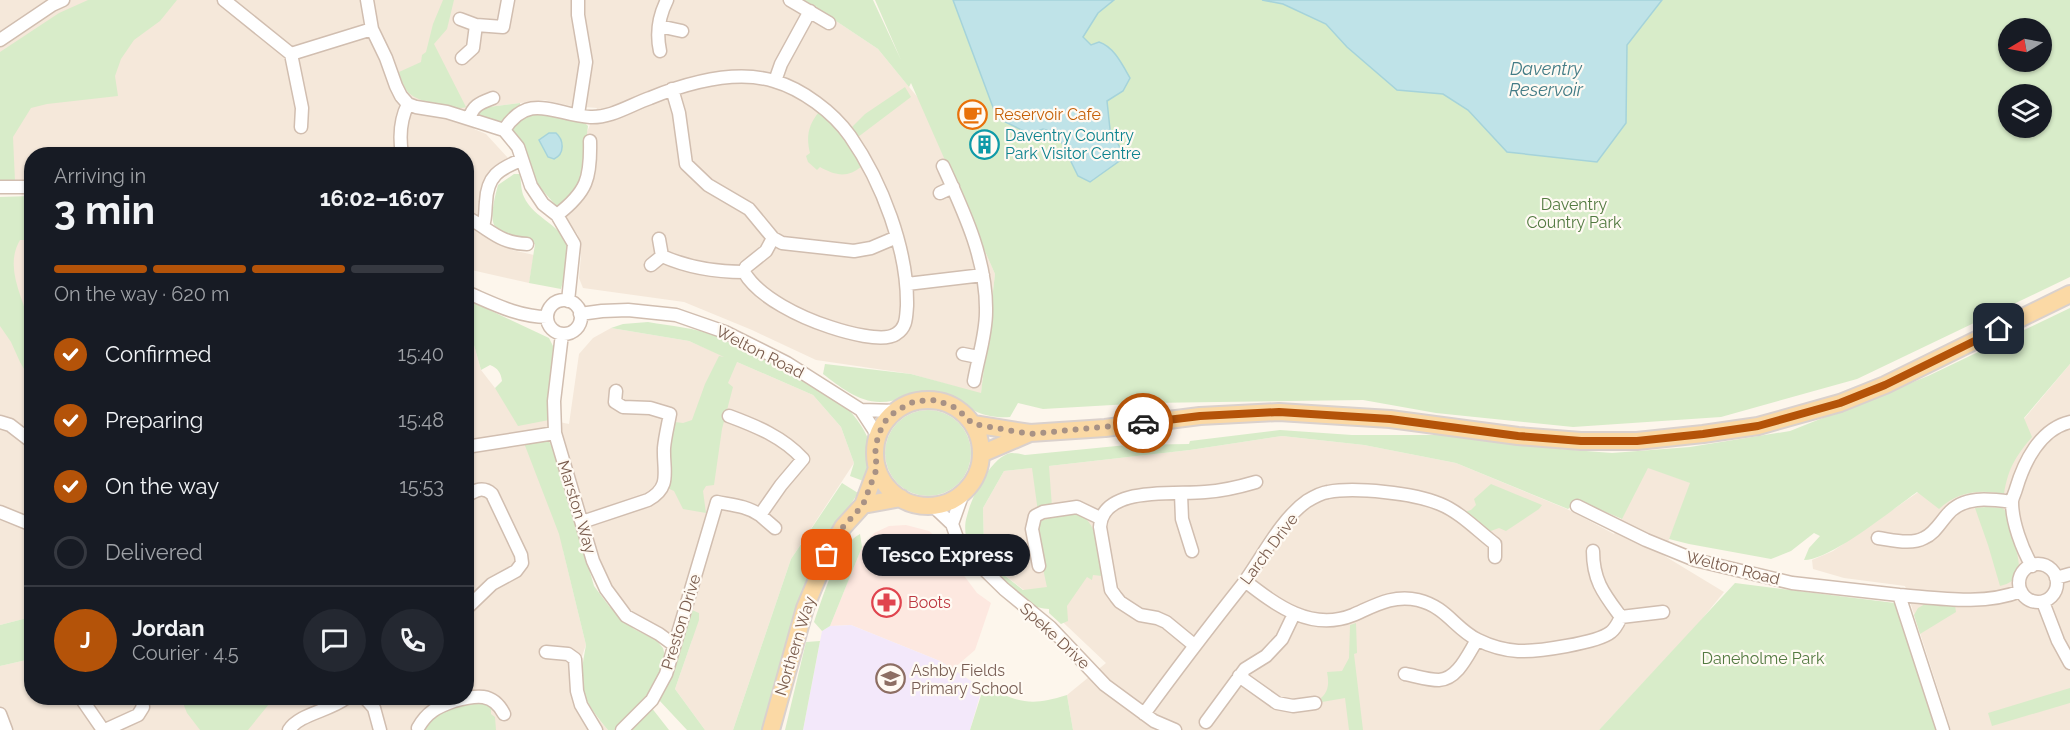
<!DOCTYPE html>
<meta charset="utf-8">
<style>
:root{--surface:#171b24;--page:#242831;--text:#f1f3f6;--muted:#9ea1a6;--line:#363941;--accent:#b45309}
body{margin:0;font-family:Raleway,sans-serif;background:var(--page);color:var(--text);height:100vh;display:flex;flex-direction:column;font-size:22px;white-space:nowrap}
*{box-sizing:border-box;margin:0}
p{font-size:20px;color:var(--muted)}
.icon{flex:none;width:33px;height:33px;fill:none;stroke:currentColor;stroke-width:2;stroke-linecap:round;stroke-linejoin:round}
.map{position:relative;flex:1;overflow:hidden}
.panel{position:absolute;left:24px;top:147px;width:450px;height:558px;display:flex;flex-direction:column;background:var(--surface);border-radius:24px;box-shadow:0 2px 4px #0004}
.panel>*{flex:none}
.needle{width:39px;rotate:260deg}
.buttons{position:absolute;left:1998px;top:18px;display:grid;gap:12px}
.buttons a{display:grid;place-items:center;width:54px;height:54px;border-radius:50%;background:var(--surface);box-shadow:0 2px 4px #0004;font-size:30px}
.pin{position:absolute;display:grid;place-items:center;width:51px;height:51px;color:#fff;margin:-26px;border-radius:12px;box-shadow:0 3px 9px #0006}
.courier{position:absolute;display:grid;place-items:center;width:60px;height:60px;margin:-30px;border:4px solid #b45309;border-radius:50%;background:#fff;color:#222;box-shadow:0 2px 8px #0007}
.bubble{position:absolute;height:42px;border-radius:21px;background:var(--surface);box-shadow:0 2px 4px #0004;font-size:20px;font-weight:700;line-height:42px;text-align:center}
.overview em{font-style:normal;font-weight:700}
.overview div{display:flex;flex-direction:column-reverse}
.overview{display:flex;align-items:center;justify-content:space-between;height:102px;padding:0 30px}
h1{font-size:39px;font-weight:700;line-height:45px}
.bar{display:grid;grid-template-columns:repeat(4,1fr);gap:9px 6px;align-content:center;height:72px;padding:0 30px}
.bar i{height:8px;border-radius:4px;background:var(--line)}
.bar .selected{background:var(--accent)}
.bar p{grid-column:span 4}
.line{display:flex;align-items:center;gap:15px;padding:0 30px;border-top:2px solid var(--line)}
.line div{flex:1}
.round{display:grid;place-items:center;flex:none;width:63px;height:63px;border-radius:32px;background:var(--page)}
ol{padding:0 30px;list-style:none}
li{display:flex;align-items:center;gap:18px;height:66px}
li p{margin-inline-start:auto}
li .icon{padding:6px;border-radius:50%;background:var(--accent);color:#fff;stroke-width:4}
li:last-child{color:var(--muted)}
li i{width:33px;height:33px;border:3px solid var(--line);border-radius:50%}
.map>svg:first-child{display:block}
</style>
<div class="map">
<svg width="2070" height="730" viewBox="0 0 2070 730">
<rect width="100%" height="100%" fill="#fdf6ec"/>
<path fill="#f5e8da" d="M0,0h801l29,17 48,32 41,50 76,175 -14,120 -70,-20 -95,-14 -64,-30 -68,-28 -101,-14 -4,-10 2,-22 -3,-21 -20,-27 27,-60 2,-16 10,-24 -26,-2 -27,-6 -63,8 -7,21 12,5 22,24 1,5 -11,7 -15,63 29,17 22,5 -5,28 -62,-14 -1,-115h-434l-1,27h-16l-15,-9z
M0,228l20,12h12l-1,377 -31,8z
M467,320l14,50 14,18 54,32 20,4 10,-70 14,-16 18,-10 78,13 124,54 28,32 13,36 -63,96 -58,171h-28l-30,-41 17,-49 -24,-8 -44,-26 -13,-18 -12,-23 -36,-15 23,95 -4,11 -1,33 10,21 17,20h-608v-64l31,-7 1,39h434z
M2070,364v366h-119l-46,-144 -61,-8 -31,-9 -1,-9 21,-9 191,-132z
M1282,436l82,9 92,18 111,46 47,25 33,-67 44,16 -28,72 61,37 -26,32 -99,106h-526l-6,-35 39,-32 -57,-54 -54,-41 -11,-20 -1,-40 21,-37 186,-21z"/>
<path fill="#fde8e0" d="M906,525l23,6 20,19 10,19 18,24 14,10 -16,47 -22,19 -13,-8 -89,-36 -21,1 32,-79 12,-14 15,-7z"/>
<path fill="#f3e8fa" d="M851,625l89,36 42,27 -12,42h-167l19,-99 8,-5z"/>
<path fill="#d8ecc9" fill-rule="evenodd" d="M88,0h89l-17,21 -26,19 -13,19 -6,17 3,20 -71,8 -16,4 -18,29 2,44h-15v-129l59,-39z
M443,0h11l-7,29 -13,15 32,63c-10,4 -47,-5 -56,-13 -6,-5 -9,-15 -11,-22l22,-10 1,-7 4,-3 7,-28z
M801,0h72l28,60 -26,-60h1195v277l-213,102 -136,38 -148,10 -137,-14 -73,-13 -216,3 -104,6 -25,-6 -8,14c-13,1 -27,-1 -39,-8 -6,-4 -13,-10 -19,-13 -25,-10 -48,6 -72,6 -22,0 -41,-16 -57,-28l2,-10 86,10 70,19 14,-119 -84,-191 -2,4 -31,-38 -48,-32zM2008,28h34v34h-34zM2008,94h34v34h-34z
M905,87l6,10 -53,40 -6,-10 13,-13z
M520,103v4l-16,17 -26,-6 3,-10z
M536,112l46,8 6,6 -3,22 3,17 -16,32 -14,11 -21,-24 -24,-54v-7l9,-7z
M819,112l24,23 19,31c-14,12 -26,10 -42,1l-3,3 -9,-8 -2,-6 4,-3c-4,-16 -2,-28 9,-41z
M514,174h6c1,7 1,17 4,23 9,21 41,30 45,51 3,12 -5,29 -8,41l-32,-6 6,-39c-44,-9 -49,-14 -37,-59z
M31,196v44h-11c-17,29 5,60 11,90 3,16 1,35 0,51l-11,-19 -9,-20 -11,-16v-129z
M466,299l83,39 5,10 -5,49v23l-31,6 -23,-38 7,-7c-1,-8 -4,-13 -12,-16l-9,5 -14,-50z
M2070,308v56l-46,54 8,19c-16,19 -24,31 -28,57 -24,-5 -46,-3 -65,15l-22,-17c-24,17 -86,68 -113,68l5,-12 11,-12 -6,-3 -23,18 -20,8 -82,-15 -20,-5 21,-56 -42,-15 -26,51 -35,-15 -8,-5 -11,10 -112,-46 -92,-18 -82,-9 -92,14 -141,16 3,41 -14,5 -6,-44 -28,3 -21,37 1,40 11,20 28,22 24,-3c-3,-16 -13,-52 -6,-66 57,-22 54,12 61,55l-9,-1 -1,5 -5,-3 -20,29 1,15 -7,3 -12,-11v-4c-18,0 -26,-11 -39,-22 -15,-12 -35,-25 -42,-43 -3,-9 -4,-19 -1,-28 4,-18 24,-60 44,-63 4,0 10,1 14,2l102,-10 62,-1 1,-3 90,-11 72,5h96l112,14 52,4 78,-6 100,-16 138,-55z
M648,322c23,4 47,6 69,14 44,16 86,45 127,69 16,15 33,41 29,64 -1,5 -5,10 -7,13l-16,-6 4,-13 -13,-36 -28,-32 -76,-33 -9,21 5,4 -11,42 -8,56 -8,1 -3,5 3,22 -23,-4 -9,-18 -9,-4 5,-11 2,-49 3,-5 8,1 9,-3 13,-36 14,-28 5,1 -35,-16 -78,-13 12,-4z
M885 453a43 43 0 1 1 86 0a43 43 0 1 1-86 0Z
M546,440l8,6 40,140 15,20 25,23 22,11 7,8 3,12 -8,25 -44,45h-6c-29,-35 -30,-42 -22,-85l-27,-111 -35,-91z
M842,483l16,10 -47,74 -48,163h-30l58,-171z
M1491,484l51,21 -3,4 -33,22 -7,-3 -11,4 -5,-6 -19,-14 7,-2 5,-5 -2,-6z
M1986,507l16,1 5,4c2,12 13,46 12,56 -1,11 -10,16 -19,18l-12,-41 -13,-37z
M860,534l2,13 -32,79 -8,5 -8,-9c8,-22 24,-78 46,-88z
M1735,583l160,20 41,127h-337z
M1925,604l30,1 1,7 -36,22 -6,-19 4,-7z
M692,610l7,3v7l-24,69 30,41h-18l-29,-31z
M31,617v42l-31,7v-41z
M1356,623l1,30 -3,1 9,76h-14l-4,-32 -23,4 -1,-4c8,-7 8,-16 6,-26l15,-1 7,-13 1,-33z
M820,641l-17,89h-18l21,-88z
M984,686c35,16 45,21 83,9l6,35h-103z
M2070,688v15l-78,23 -4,-13z
M181,698h93l-26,32h-48l-13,-17z
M482,701l9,3v10l4,3 1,13h-72c4,-18 41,-28 58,-29z
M651,707l18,23h-40z"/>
<path fill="#bfe3e8" stroke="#a5d3da" stroke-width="1.5" d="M953,0h161l-16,13 -15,24 8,8 8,-3c15,5 23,22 31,36l-7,13 -16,10 3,28 15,28 -35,25 -12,-6 -21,-43 -14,-4 -13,5 -33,-16z
M1262,0h400l-35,45 -1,78 -29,39 -90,-10 -39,-42 -25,-16 -46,-4 -50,-43 -21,-23 -43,-20z
M549,133h7c8,7 9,21 -2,26l-6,-2 -9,-17z"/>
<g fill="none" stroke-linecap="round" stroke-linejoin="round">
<defs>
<path id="minor" d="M224,0l67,54 11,54 -1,19
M367,0l5,29 14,29 10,28 5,10 7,8 8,3 31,5 57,18
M578,0v15l8,47 -8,52
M790,0l39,23
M460,19l16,6 -3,23 -11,10
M476,25l27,2 5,-27
M659,26l23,5
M0,40l52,-35 11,-5
M660,51c-4,-18 -1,-35 7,-51
M291,54l81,-25
M775,81l6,-17 29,-53
M672,89l7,24 7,51 22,21 41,24 24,29 9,5 72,8 17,-3 26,-11
M469,119c4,-14 11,-16 24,-21
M504,130c25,-39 51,-15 86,-13 21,1 40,-12 60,-19 37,-15 84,-29 124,-17 28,8 59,31 76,55 32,46 58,114 57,170 -1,11 0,21 -11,28 -13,9 -51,-2 -66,-7 -28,-9 -71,-29 -86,-55
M504,130l14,17 13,39 12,18 14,11 17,29 -6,57
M402,154c-3,-18 -2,-34 6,-50
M943,166c21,46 44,94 43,146 0,23 -8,46 -12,69
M0,187h32
M940,193l13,-6
M557,215c30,-23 34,-37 33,-74
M470,219c22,12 30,24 57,25
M483,226c3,-9 2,-15 3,-24 1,-26 13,-33 35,-42
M659,239l3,17
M651,265l11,-9c27,12 53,16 82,16l2,-5 20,-16 7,-13
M907,284l76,-9
M466,292c26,11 52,25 81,25
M547 317a17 17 0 1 1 34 0a17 17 0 1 1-34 0Z
M580,314l22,-3 26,-1 48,5 49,17 62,31 74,47 17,26
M562,334l-8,67 1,32 38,128 13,28 20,27 33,18 15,11
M963,354l15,3
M861,410l35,1
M0,422l10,3 22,17
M466,447l89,-14
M1181,494l1,25 10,32
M466,496c10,-6 17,-10 26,-2l29,61 1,8 -6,8 -24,13 -26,25
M933,506l19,18 8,22 44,43 46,38 55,58 49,36 21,9
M1577,506l69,34 49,20 97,23 107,12
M0,512l32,13
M760,515l15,13
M582,522l66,-22c24,-13 15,-29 16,-52 1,-11 4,-23 6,-34l-20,-6 -27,-1 -8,-5 1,-11
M952,524l11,-31
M1878,538c15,2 33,7 46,0 10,-4 16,-15 23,-23 16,-20 43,-16 65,-13
M1593,551c0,30 11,43 28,66l42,-5
M2019 583a19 19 0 1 1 38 0a19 19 0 1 1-38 0Z
M1039,566l-7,-37 3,-13 8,-4 34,-5 23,11
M2032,566c-10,-17 -20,-44 -20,-64 0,-4 3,-9 4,-13 8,-27 24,-60 54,-67
M2056,578l14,-4
M1245,581c31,24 66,51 108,34 21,-9 40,-21 65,-15 29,7 37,29 60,40 12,6 26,10 40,11 18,1 80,-8 93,-19 5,-4 7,-9 10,-15
M2043,602l15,39 12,22
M1194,645l-28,-23 -9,-4 -17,-3 -20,-13 -4,-5 -5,-7 -11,-63c2,-42 76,-32 105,-35 18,-1 34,-5 51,-10
M546,652l22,2 7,5 2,32 4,14 15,25
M1405,674c11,2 23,6 34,6 19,-1 29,-26 38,-40
M1239,676l38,27 16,3 22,-3
M81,698l22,32
M365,698l9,10 6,22
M453,698l1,3c22,-6 39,-9 50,13
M0,714l6,16
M1144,714c32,-44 65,-87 99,-130 19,-26 38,-65 64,-83 5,-3 14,-8 21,-9 27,-5 86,1 112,12 20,8 38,27 55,40v13
M1206,722l39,-53 21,-13 16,-17 12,-25
M418,728c9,-16 19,-21 36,-27
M105,730l33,-15 5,-8 -2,-9
M289,730c10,-16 40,-19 57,-32
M622,730l30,-30 14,-26 51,-172c15,3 30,4 43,13l21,-30 22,-26c-20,-22 -47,-33 -74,-43
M1943,730l-44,-135c39,3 84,11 122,-4"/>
<path id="major" d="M875 453a53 53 0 1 1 106 0a53 53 0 1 1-106 0Z
M973,424l57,9 75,-5 95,-12 79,-4 111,7 128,17 63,5h56l66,-7 55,-8 82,-23 45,-18 185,-91
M981,454l49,-21
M863,505l38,-7
M771,730l34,-122 22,-53 16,-28 20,-22 14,-37"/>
</defs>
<use href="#minor" stroke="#d1beb0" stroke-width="15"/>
<use href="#major" stroke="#dad1cd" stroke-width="20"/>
<use href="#minor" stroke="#fff" stroke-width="12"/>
<use href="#major" stroke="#fbd9a5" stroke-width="16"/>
</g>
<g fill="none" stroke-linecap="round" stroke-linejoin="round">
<path stroke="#a89285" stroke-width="6" stroke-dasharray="0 10.8" d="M827,555l16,-28 20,-22 14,-37 -2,-14 3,-19 8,-15 10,-9 19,-10 21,-1 20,8 17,16 57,10 113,-11"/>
<path stroke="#b45309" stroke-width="8" d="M1143,423l57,-7 79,-4 111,7 128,17 63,5h56l66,-7 55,-8 82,-23 45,-18 114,-56"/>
</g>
<defs>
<symbol id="cafe-ring" viewBox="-11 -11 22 22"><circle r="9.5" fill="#fffaf3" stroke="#e8710a" stroke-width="1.5"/><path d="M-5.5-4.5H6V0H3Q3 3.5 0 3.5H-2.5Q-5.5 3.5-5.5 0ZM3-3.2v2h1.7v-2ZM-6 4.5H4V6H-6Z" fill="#e8710a"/></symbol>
<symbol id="building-ring" viewBox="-11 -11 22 22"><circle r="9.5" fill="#fffaf3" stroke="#0f9aa8" stroke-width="1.5"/><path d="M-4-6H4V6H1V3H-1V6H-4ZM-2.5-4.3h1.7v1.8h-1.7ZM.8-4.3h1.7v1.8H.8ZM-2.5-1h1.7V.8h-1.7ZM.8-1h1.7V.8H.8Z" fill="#0f9aa8"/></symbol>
<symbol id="pharmacy-ring" viewBox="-11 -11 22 22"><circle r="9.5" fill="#fffaf3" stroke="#e0444e" stroke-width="1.5"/><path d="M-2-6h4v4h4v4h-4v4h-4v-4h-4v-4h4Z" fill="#e0444e"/></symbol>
<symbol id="school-ring" viewBox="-11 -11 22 22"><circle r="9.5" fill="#fffaf3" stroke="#8d6e63" stroke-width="1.5"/><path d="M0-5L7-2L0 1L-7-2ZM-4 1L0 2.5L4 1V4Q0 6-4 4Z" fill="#8d6e63"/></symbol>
</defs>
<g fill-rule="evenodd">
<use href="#cafe-ring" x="956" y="98" width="33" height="33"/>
<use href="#building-ring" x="968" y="128" width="33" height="33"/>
<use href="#pharmacy-ring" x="870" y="586" width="33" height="33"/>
<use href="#school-ring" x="874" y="662" width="33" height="33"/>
</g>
<g text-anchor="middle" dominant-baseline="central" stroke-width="4.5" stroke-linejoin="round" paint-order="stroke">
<g font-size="16" fill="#c56008" stroke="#fffaf3" text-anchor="start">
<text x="994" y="114">Reservoir Cafe</text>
</g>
<g font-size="16" fill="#0d838f" stroke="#fffaf3" text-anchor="start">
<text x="1005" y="135">Daventry Country<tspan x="1005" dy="18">Park Visitor Centre</tspan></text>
</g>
<g font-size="16" fill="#537a41" stroke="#fffaf3">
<text x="1574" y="204">Daventry<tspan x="1574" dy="18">Country Park</tspan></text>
<text x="1763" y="658">Daneholme Park</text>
</g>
<g font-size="16" fill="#7a5c4d" stroke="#fffaf3">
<text transform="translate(760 352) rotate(27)">Welton Road</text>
<text transform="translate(577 507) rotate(73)">Marston Way</text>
<text transform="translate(1269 549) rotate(-53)">Larch Drive</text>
<text transform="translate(1733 568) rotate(14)">Welton Road</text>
<text transform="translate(681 622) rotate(-73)">Preston Drive</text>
<text transform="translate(1055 636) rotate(43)">Speke Drive</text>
<text transform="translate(795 646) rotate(-73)">Northern Way</text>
</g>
<g font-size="16" fill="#be3a42" stroke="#fffaf3" text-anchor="start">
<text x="908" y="602">Boots</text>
</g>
<g font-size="16" fill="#785e54" stroke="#fffaf3" text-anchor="start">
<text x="911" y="670">Ashby Fields<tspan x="911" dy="18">Primary School</tspan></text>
</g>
<g font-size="18" font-style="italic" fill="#437c86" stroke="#fffaf3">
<text x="1546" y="68">Daventry<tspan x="1546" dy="21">Reservoir</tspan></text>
</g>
</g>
</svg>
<div class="buttons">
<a><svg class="needle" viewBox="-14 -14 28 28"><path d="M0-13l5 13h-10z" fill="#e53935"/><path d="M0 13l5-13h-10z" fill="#9ea1a6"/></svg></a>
<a><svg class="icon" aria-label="layers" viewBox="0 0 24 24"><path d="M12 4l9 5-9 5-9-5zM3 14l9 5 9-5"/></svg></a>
</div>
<div class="pin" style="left:827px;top:555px;background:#ea580c"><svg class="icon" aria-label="bag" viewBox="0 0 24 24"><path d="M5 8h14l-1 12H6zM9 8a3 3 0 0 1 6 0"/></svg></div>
<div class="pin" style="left:1999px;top:329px;background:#1f2937"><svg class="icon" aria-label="home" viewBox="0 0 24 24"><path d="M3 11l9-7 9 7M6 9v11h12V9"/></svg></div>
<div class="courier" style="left:1143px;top:423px"><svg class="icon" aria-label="car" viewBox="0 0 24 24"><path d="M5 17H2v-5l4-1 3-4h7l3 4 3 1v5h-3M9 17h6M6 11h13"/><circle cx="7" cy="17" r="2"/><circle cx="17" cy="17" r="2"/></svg></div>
<div class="bubble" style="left:862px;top:534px;width:168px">Tesco Express</div>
<section class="panel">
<div class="overview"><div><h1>3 min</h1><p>Arriving in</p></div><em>16:02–16:07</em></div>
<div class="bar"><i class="selected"></i><i class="selected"></i><i class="selected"></i><i></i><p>On the way · 620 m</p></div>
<ol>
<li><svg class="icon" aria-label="check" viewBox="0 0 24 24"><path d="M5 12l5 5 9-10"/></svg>Confirmed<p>15:40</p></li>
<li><svg class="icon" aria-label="check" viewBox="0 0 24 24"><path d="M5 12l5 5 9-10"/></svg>Preparing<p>15:48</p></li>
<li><svg class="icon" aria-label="check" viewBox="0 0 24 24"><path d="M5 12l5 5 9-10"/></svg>On the way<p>15:53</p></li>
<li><i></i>Delivered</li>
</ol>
<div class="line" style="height:108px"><b class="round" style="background:var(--accent);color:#fff">J</b><div><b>Jordan</b><p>Courier · 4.5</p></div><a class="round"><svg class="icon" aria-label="chat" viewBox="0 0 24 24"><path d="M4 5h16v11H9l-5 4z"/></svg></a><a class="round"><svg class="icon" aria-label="phone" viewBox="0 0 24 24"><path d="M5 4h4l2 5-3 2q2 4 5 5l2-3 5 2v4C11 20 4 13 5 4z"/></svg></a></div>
</section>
</div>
